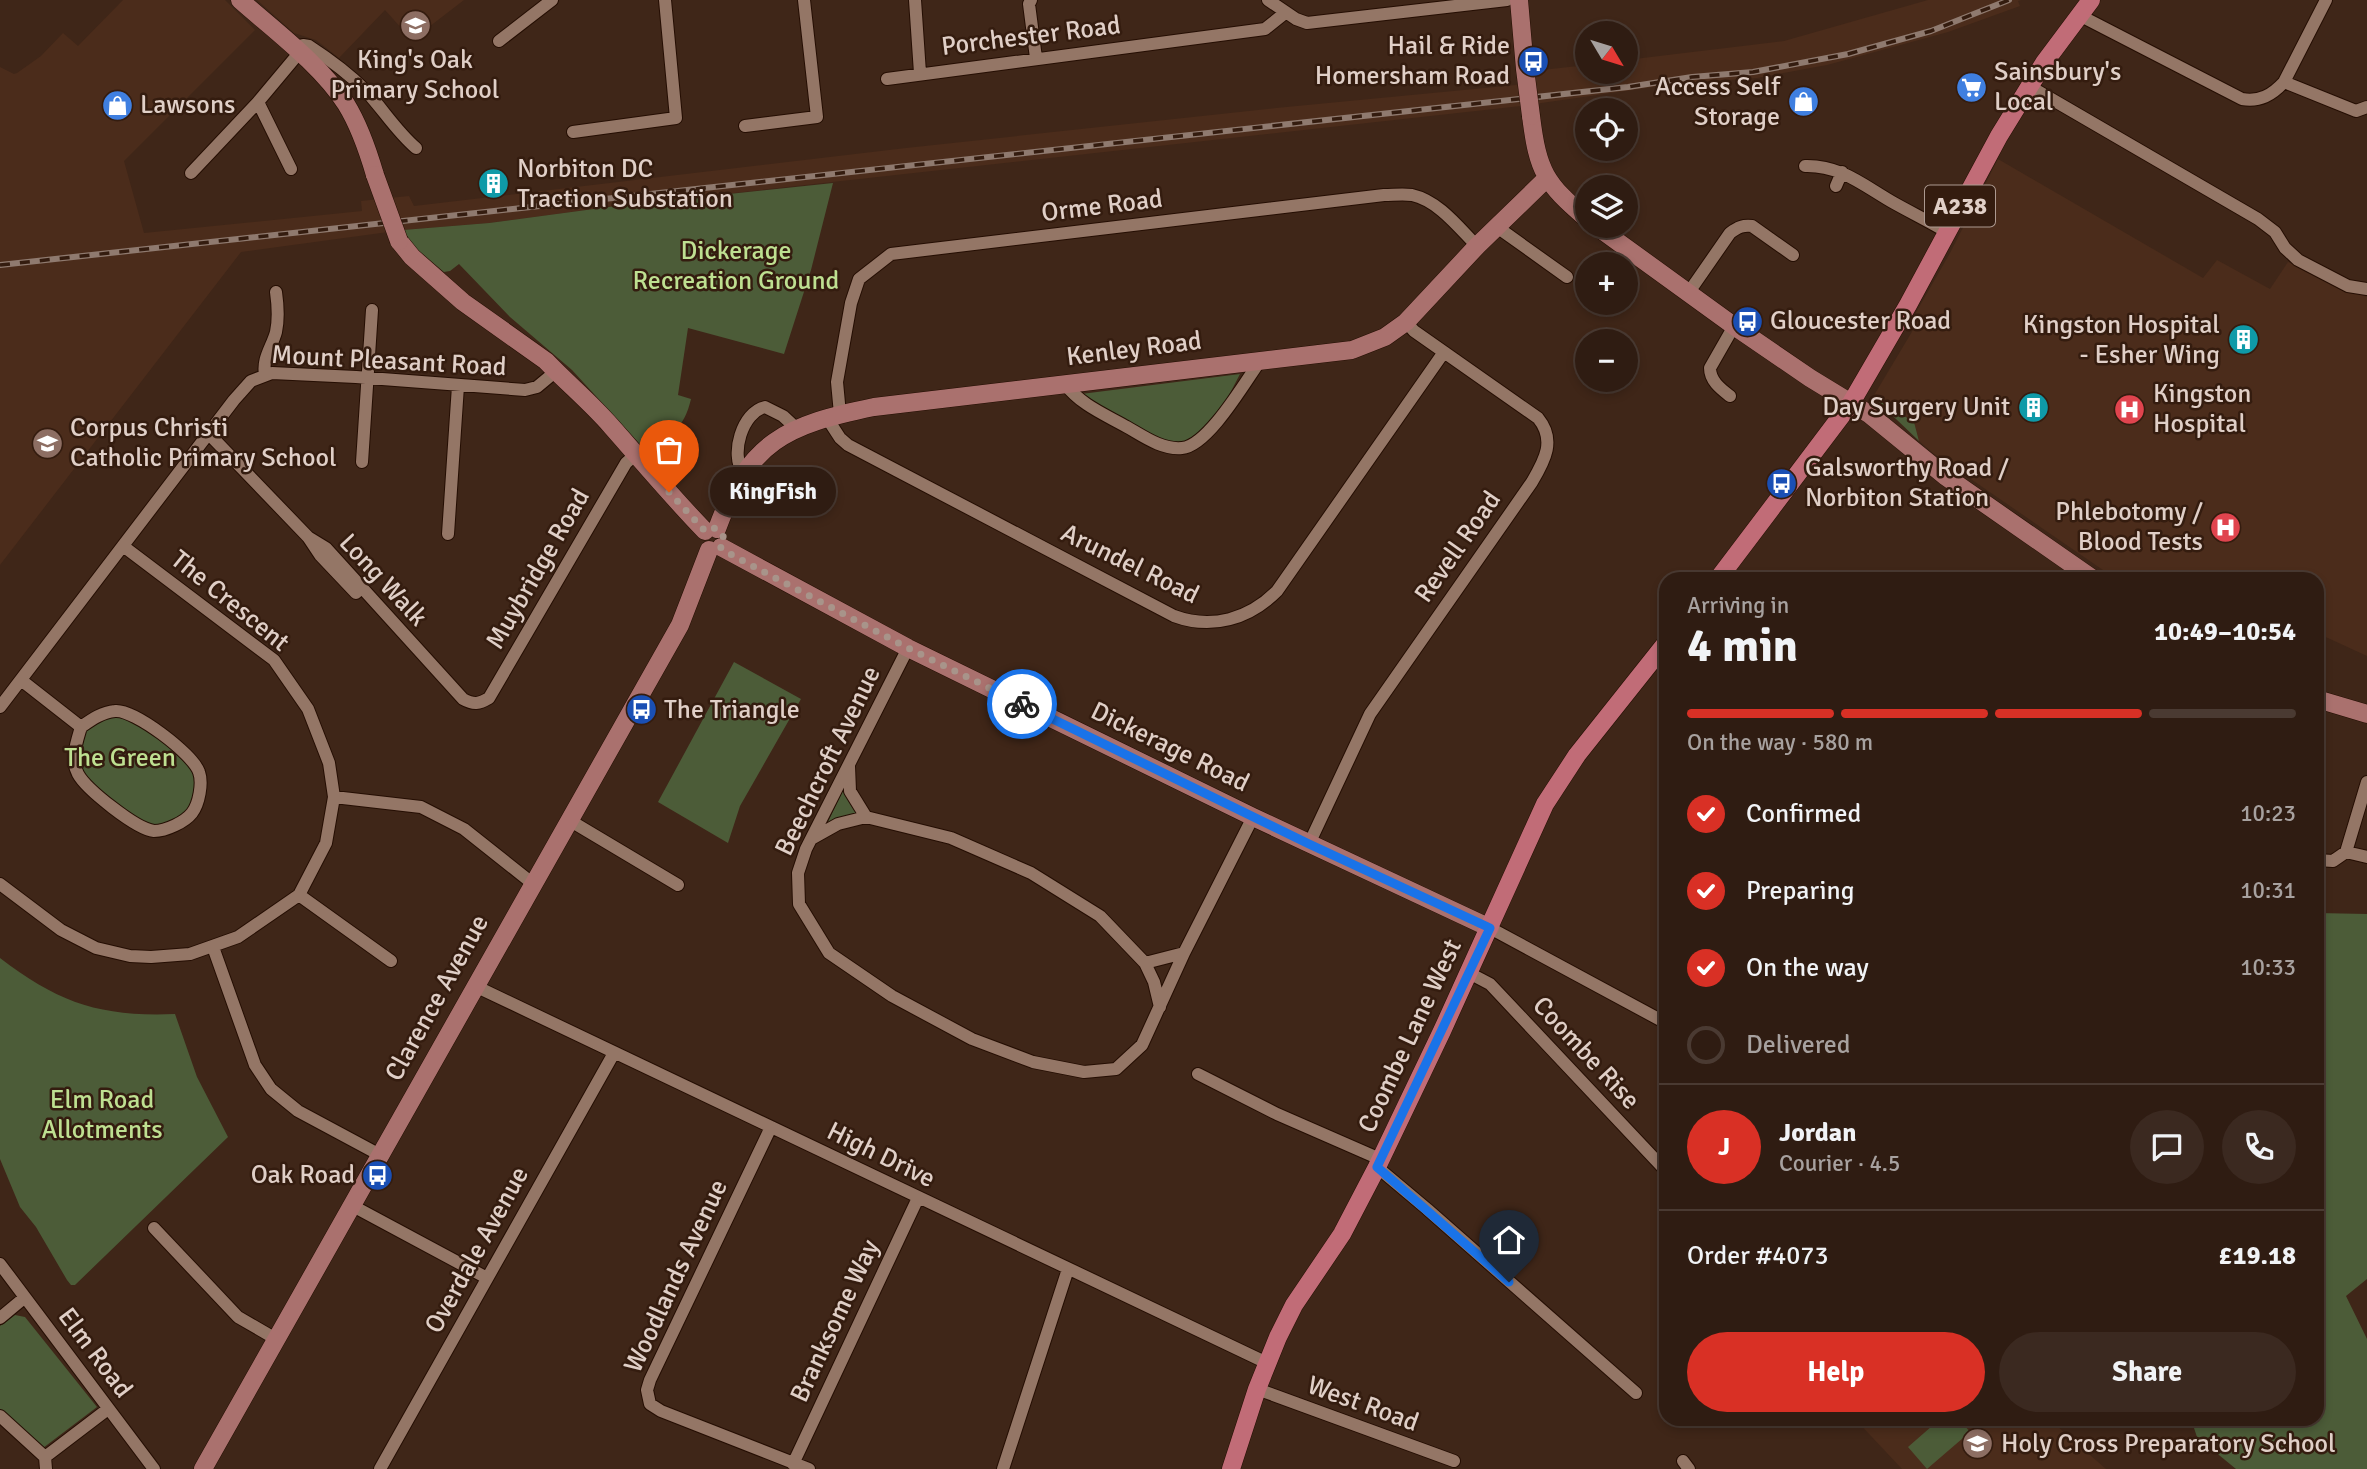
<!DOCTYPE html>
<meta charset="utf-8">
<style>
:root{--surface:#2f1c12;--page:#3b2920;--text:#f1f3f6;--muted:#a7a19f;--line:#4a3a32;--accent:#d93025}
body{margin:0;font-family:Signika,sans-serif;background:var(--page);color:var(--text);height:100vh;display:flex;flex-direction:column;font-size:26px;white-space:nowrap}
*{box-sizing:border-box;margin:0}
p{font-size:23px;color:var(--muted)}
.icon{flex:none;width:38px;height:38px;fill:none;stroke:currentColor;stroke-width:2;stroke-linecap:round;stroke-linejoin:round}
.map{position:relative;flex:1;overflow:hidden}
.drawer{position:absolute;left:1659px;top:572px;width:665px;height:854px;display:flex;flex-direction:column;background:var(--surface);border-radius:21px;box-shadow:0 4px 10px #0003,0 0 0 2px var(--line)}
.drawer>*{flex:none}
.needle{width:46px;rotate:128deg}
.buttons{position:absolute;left:1575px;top:21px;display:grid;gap:14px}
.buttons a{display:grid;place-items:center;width:63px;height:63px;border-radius:50%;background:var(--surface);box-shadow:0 4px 10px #0003,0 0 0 2px var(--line);font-size:35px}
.pin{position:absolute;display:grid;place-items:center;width:60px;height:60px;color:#fff;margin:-72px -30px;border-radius:50% 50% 50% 0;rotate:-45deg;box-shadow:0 0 7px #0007}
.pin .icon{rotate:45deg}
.courier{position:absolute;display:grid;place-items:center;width:70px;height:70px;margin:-35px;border:5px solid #1a73e8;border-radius:50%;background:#fff;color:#222;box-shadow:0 2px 9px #0007}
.bubble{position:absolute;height:49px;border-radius:24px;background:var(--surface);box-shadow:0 4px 10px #0003,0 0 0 2px var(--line);font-size:23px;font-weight:700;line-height:49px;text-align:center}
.headline em{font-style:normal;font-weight:700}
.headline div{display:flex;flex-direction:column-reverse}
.headline{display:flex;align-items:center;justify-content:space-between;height:119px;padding:0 28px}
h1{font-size:46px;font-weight:700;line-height:52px}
.bar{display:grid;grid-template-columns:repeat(4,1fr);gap:10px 7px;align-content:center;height:84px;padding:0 28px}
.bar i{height:9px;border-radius:5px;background:var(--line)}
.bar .selected{background:var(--accent)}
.bar p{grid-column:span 4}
.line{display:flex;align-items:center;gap:18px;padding:0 28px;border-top:2px solid var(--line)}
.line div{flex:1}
.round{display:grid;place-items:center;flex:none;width:74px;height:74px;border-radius:37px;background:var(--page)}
ol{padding:0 28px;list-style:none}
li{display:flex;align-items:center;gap:21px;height:77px}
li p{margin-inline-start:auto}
li .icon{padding:7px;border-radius:50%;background:var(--accent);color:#fff;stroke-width:4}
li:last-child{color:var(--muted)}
li i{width:38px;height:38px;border:4px solid var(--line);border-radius:50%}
.primary-button{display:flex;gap:14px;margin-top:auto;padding:14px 28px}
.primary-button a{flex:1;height:80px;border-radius:42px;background:var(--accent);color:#fff;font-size:28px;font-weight:700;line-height:80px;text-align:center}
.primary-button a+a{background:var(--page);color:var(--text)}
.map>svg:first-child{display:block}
</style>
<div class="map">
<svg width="2367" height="1469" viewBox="0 0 2367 1469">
<rect width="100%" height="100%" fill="#3f2618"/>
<path fill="#4b2c1b" d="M123,0h102l30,30 -131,131 20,72 218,-22 -1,-10 18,-2 30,-3 5,10 492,-58 370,-40 240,-23 17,-14 54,-6v7h39v-12l158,-19 144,-41h93l-3,1 2,5 -72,26 -121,33 -70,13 -76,5 -160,23 -905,100 -127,17 -86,7 -162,22 -241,313v-498l14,7 3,-1 24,-17 22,-23 15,13z
M257,0h207l-52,40 -27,-30 -46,48 -23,-18 -22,-7z
M1998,159l205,119 14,-18 53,29 18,-27 79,35v359l-50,-23v-54h-201l-183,-126 -14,-12 -5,-19 -41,-25 46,-77 -5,-4 36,-63z
M1855,1419h194l57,50h-204z"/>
<path fill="#4c5c38" d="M833,183l-22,87 -27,84 -96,-26 -10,67 13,4c-7,30 -20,35 -42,55l-77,-84 -62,-53 -51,-53 -9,7 -6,1 -33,-28 -8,-14 86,-7 127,-17z
M1240,374c-10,20 -34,66 -57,70 -21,4 -82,-38 -102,-50z
M1873,397l41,25 5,19z
M734,662l67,37 -61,107 -12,37 -70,-41z
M117,710l73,48 9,37 -26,32 -35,-2 -61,-53 4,-45z
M843,790l15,24 -30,8z
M2317,913l50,1v365l-21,17 21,43v130h-131l-39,-32 -6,-18h126z
M0,958c59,45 100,59 175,56l22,63 31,60 -153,148h-4l-4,-5 -31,-53 -16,-20 -20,-48z
M15,1315l10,2 72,90 -54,41 -43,-39v-83z
M1940,1419h19l11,13 -43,37 -19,-22z"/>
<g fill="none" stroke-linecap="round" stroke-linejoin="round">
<defs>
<path id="street" d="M915,0l5,73
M1031,0l-2,4 7,54
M1268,0l28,19 11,4 200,-23
M2079,15l163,84c18,3 30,-4 42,-17l42,-82
M499,41l53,-41
M294,49l9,-4 6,1c20,13 39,27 56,44 18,19 31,41 51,58
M887,79l378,-50 20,-16
M2284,82l72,29 11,-4
M2029,86l229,133 17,13 10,16 13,12 50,26 19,3
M258,102l33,67
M745,126l72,-9 -13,-117
M573,132l103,-14 -11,-118
M1805,166c36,-1 59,20 89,37 18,10 36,19 53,29
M191,173l67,-71 41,-49
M1836,186l6,-14
M1497,227l70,50
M1689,292l41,-59c8,-6 13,-8 22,-7l41,29
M265,375c-3,-17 7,-28 11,-43 3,-14 2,-26 0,-40
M1065,384c16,21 39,30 62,43 16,9 35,23 55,21 26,-2 63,-66 78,-87
M1730,396c-9,-7 -20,-15 -20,-28l24,-42
M840,414l-3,-32 14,-79 8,-24 32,-25 493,-59c9,0 19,-1 28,0 27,6 47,33 65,51
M827,418l13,20 8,7 326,171c38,14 75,3 103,-25l167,-239
M209,434l99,103 12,18 36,38
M362,462l10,-152
M743,472c-13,-17 -1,-60 22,-65l18,9 14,13
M448,534l10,-148
M308,537l18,11 137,151c11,6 16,5 26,-1l137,-235 9,-8
M908,648l-102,201 -8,24 1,31 30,49 63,43 80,43 61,23 51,10 32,-3 26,-24 42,-92 69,-136
M21,680l60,47c10,-7 21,-15 34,-16 19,-2 78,43 84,61 4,11 0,32 -7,41 -7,9 -26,18 -38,18 -18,-2 -68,-42 -76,-57 -8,-15 -1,-33 3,-47
M0,707l234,-307 17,-19 21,-8 84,4 169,13 12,-3 18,-15
M849,766l1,25 16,26
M334,797l87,10 43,22 68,54
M569,820l109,65
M813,838l25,-14 28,-7 85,21 80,35 69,43 45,47 39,-10
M1309,844l61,-130 162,-232c13,-22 24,-42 6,-64l-124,-87 -8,-9
M2346,852l21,-70
M2317,860l16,1 13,-9 21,5
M0,884l61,46 35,18 34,8 21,1 39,-3 48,-17 61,-42 27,-52 8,-46 -5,-34 -21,-54 -34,-49 -151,-114
M299,895l92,66
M1490,928l176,95
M213,947l42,118 16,24 27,22 82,44
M1145,963l9,19 6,25
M1469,973l21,11 176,187
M475,986l792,377
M1198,1074l79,40 103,45
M771,1127l-121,253 -3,10 3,14 11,7 148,58
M1377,1167l50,42 209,184
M351,1205l136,73
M154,1228l84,89 38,22
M0,1264l154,205
M0,1318l24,-20
M1257,1389l197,72
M0,1416l45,41 1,12
M45,1457l63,-48
M1683,1461l6,8
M793,1464l125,-266
M380,1469l234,-416
M1003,1469l65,-200"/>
<path id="secondary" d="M240,0c35,31 81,65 106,104 13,21 22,47 29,71
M1519,0l6,69
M1531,116c7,56 14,67 56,103
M1596,226l138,100 76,52 59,36 76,62 148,103
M399,241l13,16 51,45 83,59c21,22 45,42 65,65 31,35 61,71 94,105
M717,529c32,-88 69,-104 157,-122l478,-57 33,-13 21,-15 71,-76 69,-67
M721,547l187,101 345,169 237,111
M2317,699l50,15
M203,1469l477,-844 29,-75"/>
<path id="primary" d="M1718,579l133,-176 57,-98 91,-169 45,-73 47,-63
M1231,1469l26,-80 21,-52 16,-32 48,-71 35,-67 65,-136 103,-227 32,-49 89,-112"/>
</defs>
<use href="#street" stroke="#250e03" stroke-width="14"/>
<use href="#secondary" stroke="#250e03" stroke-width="19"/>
<use href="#primary" stroke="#250e03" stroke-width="19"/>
<use href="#street" stroke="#947666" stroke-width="12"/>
<use href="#secondary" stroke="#aa716e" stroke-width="18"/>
<use href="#primary" stroke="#c16c77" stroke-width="18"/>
<defs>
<path id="rail" d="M0,265l1628,-178 64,-10 61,-5 95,-18 83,-23 78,-31"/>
</defs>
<use href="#rail" stroke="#8f7a6f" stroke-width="6"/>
<use href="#rail" stroke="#341c0f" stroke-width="3.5" stroke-dasharray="10" stroke-linecap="butt"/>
<defs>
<path id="secondary-bridge" d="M1525,69l6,47
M375,175l24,66"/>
</defs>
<use href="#secondary-bridge" stroke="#250e03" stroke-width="19" stroke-linecap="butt"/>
<use href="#secondary-bridge" stroke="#aa716e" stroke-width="18"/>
</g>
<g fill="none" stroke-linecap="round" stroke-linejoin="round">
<path stroke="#a8948a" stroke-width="7" stroke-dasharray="0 12.6" d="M669,492l36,39 9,-3 6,3 4,7 -4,9 12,8 176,93 114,56"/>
<path stroke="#1a73e8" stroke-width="9" d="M1022,704l287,140 181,84 -113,239 132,115"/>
</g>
<defs>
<symbol id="school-disc" viewBox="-11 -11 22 22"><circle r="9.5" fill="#8d6e63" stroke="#341c0f"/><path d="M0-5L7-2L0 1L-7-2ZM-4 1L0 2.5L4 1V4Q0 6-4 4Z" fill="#fff"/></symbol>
<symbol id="bus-disc" viewBox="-11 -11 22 22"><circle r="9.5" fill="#1a4fb4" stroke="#341c0f"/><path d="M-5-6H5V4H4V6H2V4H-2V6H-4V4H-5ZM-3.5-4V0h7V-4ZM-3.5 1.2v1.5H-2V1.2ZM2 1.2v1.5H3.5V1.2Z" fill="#fff"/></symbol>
<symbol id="supermarket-disc" viewBox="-11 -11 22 22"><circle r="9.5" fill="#3f7fe0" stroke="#341c0f"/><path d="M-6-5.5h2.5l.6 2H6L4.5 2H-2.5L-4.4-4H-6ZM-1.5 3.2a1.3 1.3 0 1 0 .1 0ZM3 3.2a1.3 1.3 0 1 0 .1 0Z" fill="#fff"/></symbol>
<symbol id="shop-disc" viewBox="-11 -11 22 22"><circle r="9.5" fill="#3f7fe0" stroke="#341c0f"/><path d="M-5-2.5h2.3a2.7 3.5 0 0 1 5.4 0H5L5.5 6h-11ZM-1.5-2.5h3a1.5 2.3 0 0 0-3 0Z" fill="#fff"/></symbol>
<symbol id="building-disc" viewBox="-11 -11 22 22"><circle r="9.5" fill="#0f9aa8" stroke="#341c0f"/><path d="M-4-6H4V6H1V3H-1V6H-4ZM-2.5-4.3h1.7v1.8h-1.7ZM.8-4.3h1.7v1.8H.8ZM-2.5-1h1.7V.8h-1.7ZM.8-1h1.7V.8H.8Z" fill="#fff"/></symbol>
<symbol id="hospital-disc" viewBox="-11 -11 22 22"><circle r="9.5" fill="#e0444e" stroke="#341c0f"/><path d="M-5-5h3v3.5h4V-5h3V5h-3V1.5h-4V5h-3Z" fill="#fff"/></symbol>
</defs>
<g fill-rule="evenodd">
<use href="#school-disc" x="398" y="8" width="35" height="35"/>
<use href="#bus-disc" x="1516" y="44" width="35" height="35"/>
<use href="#supermarket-disc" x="1954" y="70" width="35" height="35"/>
<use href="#shop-disc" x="1786" y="84" width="35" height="35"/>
<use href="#shop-disc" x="100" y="88" width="35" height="35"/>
<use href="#building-disc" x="476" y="166" width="35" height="35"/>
<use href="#bus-disc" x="1730" y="304" width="35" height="35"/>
<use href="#building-disc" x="2226" y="322" width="35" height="35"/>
<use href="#building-disc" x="2016" y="390" width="35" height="35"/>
<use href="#hospital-disc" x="2112" y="392" width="35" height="35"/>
<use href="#school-disc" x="30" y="426" width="35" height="35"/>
<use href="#bus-disc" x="1764" y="466" width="35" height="35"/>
<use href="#hospital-disc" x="2208" y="510" width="35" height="35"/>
<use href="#bus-disc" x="624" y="692" width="35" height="35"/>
<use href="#bus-disc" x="360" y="1158" width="35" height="35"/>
<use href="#school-disc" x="1960" y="1426" width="35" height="35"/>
</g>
<g text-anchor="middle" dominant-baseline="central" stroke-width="5" stroke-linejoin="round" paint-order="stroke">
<rect fill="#341c0f" stroke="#ac9990" stroke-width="2" x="1925" y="185.5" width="70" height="41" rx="5"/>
<g font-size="24" font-weight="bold" fill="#e0cfc7">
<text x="1960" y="206">A238</text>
</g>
<g font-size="26" fill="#e0cfc7" stroke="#341c0f">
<text transform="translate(1031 36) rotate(-7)">Porchester Road</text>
<text transform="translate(1102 206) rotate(-7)">Orme Road</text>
<text transform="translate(1134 349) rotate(-7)">Kenley Road</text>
<text transform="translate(389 361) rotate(3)">Mount Pleasant Road</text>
<text transform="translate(1458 547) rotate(-55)">Revell Road</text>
<text transform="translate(1130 564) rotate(26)">Arundel Road</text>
<text transform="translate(538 569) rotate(-60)">Muybridge Road</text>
<text transform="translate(383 580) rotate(47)">Long Walk</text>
<text transform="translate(230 601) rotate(39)">The Crescent</text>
<text transform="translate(1170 747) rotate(26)">Dickerage Road</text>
<text transform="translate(828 761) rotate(-64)">Beechcroft Avenue</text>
<text transform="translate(437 998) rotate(-61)">Clarence Avenue</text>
<text transform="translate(1410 1036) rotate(-65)">Coombe Lane West</text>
<text transform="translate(1586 1053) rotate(47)">Coombe Rise</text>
<text transform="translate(881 1155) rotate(26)">High Drive</text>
<text transform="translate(477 1250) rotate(-61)">Overdale Avenue</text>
<text transform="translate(676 1276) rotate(-65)">Woodlands Avenue</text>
<text transform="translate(835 1321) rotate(-65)">Branksome Way</text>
<text transform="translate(95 1353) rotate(53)">Elm Road</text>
<text transform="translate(1363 1404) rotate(20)">West Road</text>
</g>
<g font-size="26" fill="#e0cfc7" stroke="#341c0f" text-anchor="start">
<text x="1510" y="46" text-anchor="end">Hail &amp; Ride<tspan x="1510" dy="30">Homersham Road</tspan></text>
<text x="415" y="60" text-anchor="middle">King's Oak<tspan x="415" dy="30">Primary School</tspan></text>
<text x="1994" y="72">Sainsbury's<tspan x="1994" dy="30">Local</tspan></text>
<text x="1780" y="87" text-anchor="end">Access Self<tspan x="1780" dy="30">Storage</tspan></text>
<text x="140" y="105">Lawsons</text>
<text x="517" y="169">Norbiton DC<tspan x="517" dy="30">Traction Substation</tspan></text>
<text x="1770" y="321">Gloucester Road</text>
<text x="2220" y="325" text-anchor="end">Kingston Hospital<tspan x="2220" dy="30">- Esher Wing</tspan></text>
<text x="2153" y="394">Kingston<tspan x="2153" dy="30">Hospital</tspan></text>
<text x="2010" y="407" text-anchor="end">Day Surgery Unit</text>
<text x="70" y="428">Corpus Christi<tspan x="70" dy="30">Catholic Primary School</tspan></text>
<text x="1805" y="468">Galsworthy Road /<tspan x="1805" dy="30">Norbiton Station</tspan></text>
<text x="2203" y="512" text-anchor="end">Phlebotomy /<tspan x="2203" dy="30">Blood Tests</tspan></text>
<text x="664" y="710">The Triangle</text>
<text x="355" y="1175" text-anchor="end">Oak Road</text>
<text x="2001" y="1444">Holy Cross Preparatory School</text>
</g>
<g font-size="26" fill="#bee091" stroke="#341c0f">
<text x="736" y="251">Dickerage<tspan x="736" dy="30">Recreation Ground</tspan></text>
<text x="120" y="758">The Green</text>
<text x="102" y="1100">Elm Road<tspan x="102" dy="30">Allotments</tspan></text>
</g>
</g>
</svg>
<div class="buttons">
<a><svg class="needle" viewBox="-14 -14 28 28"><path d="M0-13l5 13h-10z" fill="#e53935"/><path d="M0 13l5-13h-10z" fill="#a7a19f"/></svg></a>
<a><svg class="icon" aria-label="locate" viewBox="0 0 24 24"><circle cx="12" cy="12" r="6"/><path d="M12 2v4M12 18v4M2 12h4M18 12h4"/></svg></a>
<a><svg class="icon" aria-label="layers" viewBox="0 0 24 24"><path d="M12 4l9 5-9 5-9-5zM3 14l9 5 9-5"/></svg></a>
<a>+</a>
<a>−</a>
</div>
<div class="pin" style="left:669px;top:492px;background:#ea580c"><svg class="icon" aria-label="bag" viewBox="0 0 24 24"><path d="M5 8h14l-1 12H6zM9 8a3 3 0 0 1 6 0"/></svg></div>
<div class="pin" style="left:1509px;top:1282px;background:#1f2937"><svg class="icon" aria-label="home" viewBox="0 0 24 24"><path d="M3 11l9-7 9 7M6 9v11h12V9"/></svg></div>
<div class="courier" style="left:1022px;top:704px"><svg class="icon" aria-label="bike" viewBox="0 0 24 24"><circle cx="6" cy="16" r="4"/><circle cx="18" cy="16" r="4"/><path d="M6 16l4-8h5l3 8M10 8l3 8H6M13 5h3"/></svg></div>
<div class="bubble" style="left:710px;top:467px;width:126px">KingFish</div>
<section class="drawer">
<div class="headline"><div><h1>4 min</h1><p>Arriving in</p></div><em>10:49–10:54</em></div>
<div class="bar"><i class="selected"></i><i class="selected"></i><i class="selected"></i><i></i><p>On the way · 580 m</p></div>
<ol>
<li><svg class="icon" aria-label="check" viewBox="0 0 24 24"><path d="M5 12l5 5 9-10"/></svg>Confirmed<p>10:23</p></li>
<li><svg class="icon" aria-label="check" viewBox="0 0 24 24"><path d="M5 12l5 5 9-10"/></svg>Preparing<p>10:31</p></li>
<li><svg class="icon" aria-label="check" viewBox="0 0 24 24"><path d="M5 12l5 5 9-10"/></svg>On the way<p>10:33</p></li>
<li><i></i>Delivered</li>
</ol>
<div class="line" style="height:126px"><b class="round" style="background:var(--accent);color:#fff">J</b><div><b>Jordan</b><p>Courier · 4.5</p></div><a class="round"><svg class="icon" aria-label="chat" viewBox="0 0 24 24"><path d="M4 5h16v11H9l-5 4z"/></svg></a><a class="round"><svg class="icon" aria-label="phone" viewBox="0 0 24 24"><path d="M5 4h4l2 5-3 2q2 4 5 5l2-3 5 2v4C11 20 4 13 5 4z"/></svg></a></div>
<div class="line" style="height:91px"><div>Order #4073</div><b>£19.18</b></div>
<div class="primary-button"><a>Help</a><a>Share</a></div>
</section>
</div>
